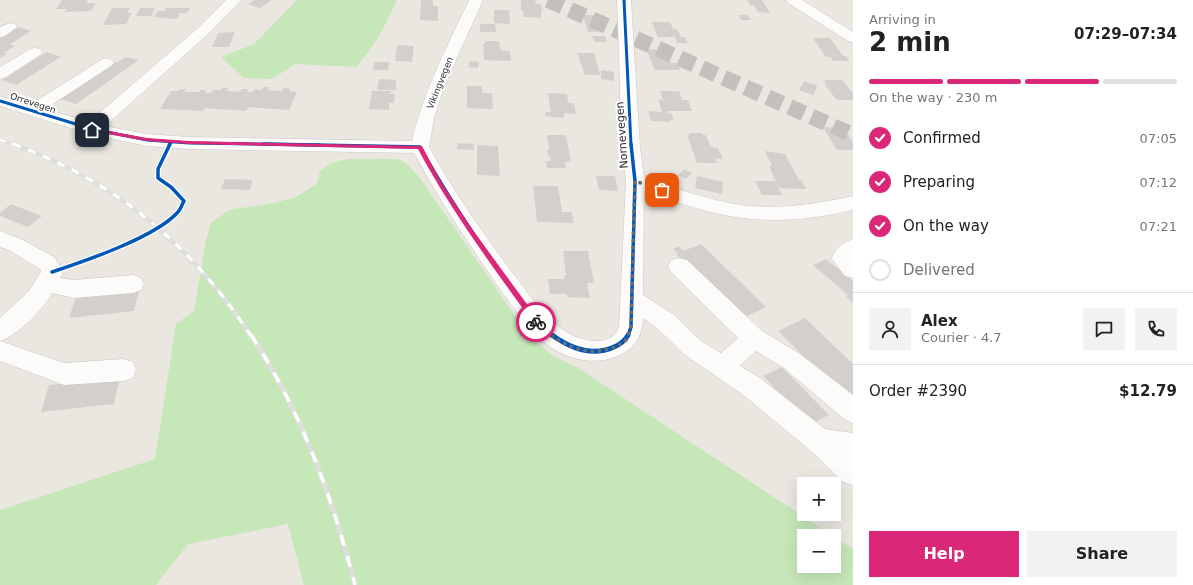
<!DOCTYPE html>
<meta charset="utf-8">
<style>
:root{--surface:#fff;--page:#f2f2f2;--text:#222;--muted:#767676;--line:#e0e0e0;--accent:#db2777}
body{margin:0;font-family:"DejaVu Sans",sans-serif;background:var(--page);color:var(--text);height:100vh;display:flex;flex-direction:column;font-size:15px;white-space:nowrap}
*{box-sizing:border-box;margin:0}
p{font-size:13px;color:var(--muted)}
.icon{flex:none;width:22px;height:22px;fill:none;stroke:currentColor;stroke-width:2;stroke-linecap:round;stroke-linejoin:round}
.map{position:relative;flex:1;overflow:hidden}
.panel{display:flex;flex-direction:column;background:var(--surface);width:340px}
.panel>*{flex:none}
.controls{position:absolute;left:797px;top:477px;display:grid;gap:8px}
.controls a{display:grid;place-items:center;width:44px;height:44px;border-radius:0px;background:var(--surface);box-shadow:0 4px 16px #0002;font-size:20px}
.pin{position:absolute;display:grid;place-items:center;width:34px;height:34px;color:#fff;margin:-17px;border-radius:8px;box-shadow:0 2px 6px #0006}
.courier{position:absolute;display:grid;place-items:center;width:40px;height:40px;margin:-20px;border:3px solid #db2777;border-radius:50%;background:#fff;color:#222;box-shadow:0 1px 5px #0007}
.overview em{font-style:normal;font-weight:800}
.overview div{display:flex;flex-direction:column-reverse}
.overview{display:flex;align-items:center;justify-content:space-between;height:68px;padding:0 16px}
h1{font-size:26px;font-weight:800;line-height:30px}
.bar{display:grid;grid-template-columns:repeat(4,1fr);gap:6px 4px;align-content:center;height:48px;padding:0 16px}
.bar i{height:5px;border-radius:3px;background:var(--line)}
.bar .current{background:var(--accent)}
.bar p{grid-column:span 4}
.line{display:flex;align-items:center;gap:10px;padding:0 16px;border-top:1px solid var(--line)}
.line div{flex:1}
.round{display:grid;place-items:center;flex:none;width:42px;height:42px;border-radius:0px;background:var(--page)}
ol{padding:0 16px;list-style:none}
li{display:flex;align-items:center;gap:12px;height:44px}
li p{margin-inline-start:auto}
li .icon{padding:4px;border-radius:50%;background:var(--accent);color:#fff;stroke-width:4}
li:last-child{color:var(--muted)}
li i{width:22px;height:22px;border:2px solid var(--line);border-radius:50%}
.button{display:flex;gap:8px;margin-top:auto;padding:8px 16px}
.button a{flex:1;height:46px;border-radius:0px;background:var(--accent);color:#fff;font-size:16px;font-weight:800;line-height:46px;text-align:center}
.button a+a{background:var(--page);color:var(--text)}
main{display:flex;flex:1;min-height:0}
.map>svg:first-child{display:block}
</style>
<main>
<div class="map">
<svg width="853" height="585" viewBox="0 0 853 585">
<rect width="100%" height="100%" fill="#eae7e1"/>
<path fill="#c6e7b8" d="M297,0h100c-11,24 -23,48 -41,67l-61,-3 -23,15 -28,-1 -23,-21 33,-13z
M349,159h50l9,6 12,13 109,158 23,19 26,13 255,168h-29v30h30v-29l19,12v36h-549l-16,-61 -100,20 -32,41h-156v-75l155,-51 21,-135 18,-13 12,-71 5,-17 18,-13 39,-6 26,-6 23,-14 3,-13 11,-8z"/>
<path fill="#d3d0cc" d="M62,0h26l-2,3h10l-5,8 -26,1 2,-3h-11z
M255,0h17l-12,8 -12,-4z
M421,0h12v6h5v15l-18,-1z
M521,0h14l1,4h4l3,6h-2v8l-17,-1 -1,-7h-2z
M747,0h15l8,13 -12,-1 -4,-7h-4z
M112,8h18l-3,5h5l-6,11 -23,1z
M140,8h15l-4,8h-15z
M166,8h24l-3,5h-7l-3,6 -23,-2 4,-6h7z
M494,10h15l1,14 -16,-1z
M575,15h29l1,2h-6l6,14 -17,1 -4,-14h-7z
M738,15h9l4,5h-10z
M652,22h18l3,7h4l4,8h4l3,6h-11l-2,-6h-17z
M480,24h15l1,8h-16z
M19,27l12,4 -21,13 5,2 -11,7 3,1 -7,4v-20z
M235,32l-6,15h-17l6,-14z
M592,36h13l2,6h-12z
M813,38h17l13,18h3l3,5h-16l-2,-4h-5z
M485,41h14l2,10h9l1,10 -27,-1 -1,-16h2z
M397,45l17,1 -2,16 -17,-1z
M646,49l20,1 5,13h6l3,7h-25z
M47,52l14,5 -45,28 -14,-5z
M577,53h17l6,22h-15z
M125,57l14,3 -63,44 -15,-5 54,-37 2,1z
M470,61l9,1 -1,6 -10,-1z
M374,62h15l-1,8h-15z
M601,70l13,2v9l-13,-2z
M379,79l17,1v10h-19z
M824,80h18l9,11 2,1v8h-15l-3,-2 -11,-15h2z
M804,81l12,4 1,2 -4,8 -14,-5z
M467,86h15v7h10l1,16 -26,-1z
M263,87h7l-2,3 14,1 1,-3 7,1 -1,2 8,1 -8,18 -41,-3 -2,4 -41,-3 -2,3 -43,-2 11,-18h7l2,-2h6l-2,3h15l1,-2h6l-1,3h6l2,-3h8l1,-2h6l-1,3 13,1 2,-3h6l-1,3h6l2,-3 7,1z
M372,91h19l-1,3h5l-1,9h-5v7l-20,-1z
M660,91h19l3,9h6l4,11h-24l-1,2h4l3,7h-4l1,2 -20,-1 -3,-10 14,1 -4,-13 5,1z
M548,93l19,1 1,9h6l2,11 -12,-1v5l-19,-2v-4h6z
M823,127l21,1 9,15v7h-16z
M689,133h13l1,2h3l5,12 7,1 5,11 -8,-1 2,5h-20l-10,-28h3z
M547,135h19l5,27 -6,-1 1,7h-19l-1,-7h5l-1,-5h-2l-1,-6h2z
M458,143l16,1v6l-17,-1z
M477,145l21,1 2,30 -23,-1z
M765,151l20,3 14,26h2l5,9 -27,-1 -10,-22h3z
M684,169l8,4 -6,6 -8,-4z
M596,176h19l3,15 -19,-1z
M697,176l26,6 -1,12 -27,-6z
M225,179l28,1 -3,10 -29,-1z
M755,181h20l7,14h-20z
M533,186h25l4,26h10l2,11 -37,-1z
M11,204l31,12 -14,11 -28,-11v-3z
M701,244l65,63 -27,13 -63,-66 2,-1 -5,-4 6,-3 4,5z
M563,251h25l6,32h-7l3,15 -23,-1v-3h-17l-2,-15h16v-3h2z
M826,259l27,22v22l-7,-7 2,-1 -35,-30z
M139,290l-5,21 -65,7 7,-22z
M805,318l48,46v41l-75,-74z
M782,367l47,48 -20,10 -46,-49z
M120,377l-6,27 -73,8 8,-27z"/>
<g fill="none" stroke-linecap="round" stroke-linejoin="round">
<path stroke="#c4c1bd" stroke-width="16" stroke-dasharray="16 8" stroke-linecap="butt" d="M548,0l305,135"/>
<defs>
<path id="minor" d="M226,0h15l-33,34 -103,92 42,8 42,3 223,4c12,-51 35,-94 57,-141h14l-39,87 -10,31 -5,29c25,45 55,88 86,129 14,18 26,37 44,51 12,9 24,14 39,14 10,0 18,-5 21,-14l7,-146 -4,-34 -5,-147h14l9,147 4,30c32,11 63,23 97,28 37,5 75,-1 112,-9v14c-83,19 -130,10 -209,-19l-1,104 30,19 28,27 20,12 17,-15 -67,-66 -3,-6 3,-6 8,-2 8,2 75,71 38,23 53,41v28l-9,-4 -60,-51 -28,-17 -16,15 20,12 65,51 28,4v52l-10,-3 -33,-32 -68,-56 -57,-39 -28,-27 -14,-10c-1,20 -9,32 -28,39 -22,8 -46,3 -66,-11 -21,-16 -35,-38 -51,-60 -30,-43 -59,-87 -84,-133l-225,-4 -42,-3 -61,-13 -86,-27v-10l30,9 71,-45 5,-2 5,2 3,3 -3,3 -66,43 44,13 109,-94z
M786,0h16l51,32v10l-5,-1 -60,-38z
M10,23l5,1 2,3 -12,9 -5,1v-10z
M35,48l5,1 2,3 -2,3 -34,22 -6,2v-12l30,-18z
M0,231l23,9 31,17 9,15 -3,6 14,2 59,-5 8,3 3,6 -3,6 -8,3 -59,5 -22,-5c-9,17 -34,42 -52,48v-23l29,-27 12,-19 -1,-3 -31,-19 -9,-3z
M853,239v39l-8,-2 -13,-17c1,-10 12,-17 21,-20z
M0,341l64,22 60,-4 9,3 3,8 -3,8 -9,3 -60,4 -64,-24z"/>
</defs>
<use href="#minor" stroke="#c7c6c6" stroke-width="1"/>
<use href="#minor" fill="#fcfbfa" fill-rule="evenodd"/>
<defs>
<path id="rail-far2" d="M0,140l16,5"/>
<path id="rail-far1" d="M13,144c102,37 179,101 238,192"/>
<path id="rail" d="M251,335c50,76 81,161 104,250"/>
</defs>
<use href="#rail-far2" stroke="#dededf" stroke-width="3"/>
<use href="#rail-far1" stroke="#dededf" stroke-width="4.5"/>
<use href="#rail" stroke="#dededf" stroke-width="5"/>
<use href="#rail-far2" stroke="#fff" stroke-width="2" stroke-dasharray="6" stroke-linecap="butt"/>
<use href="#rail-far1" stroke="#fff" stroke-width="3" stroke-dasharray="8" stroke-linecap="butt"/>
<use href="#rail" stroke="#fff" stroke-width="3.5" stroke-dasharray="11" stroke-linecap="butt"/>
<defs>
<path id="cycleway-far2" d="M624,0l7,145
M0,101l92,28 55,11 42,3 131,2
M169,145l2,-3"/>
<path id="cycleway-far1" d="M263,144l157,3c26,47 56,92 88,136 13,18 26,39 45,53
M52,272c33,-11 104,-35 126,-60 3,-3 4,-8 6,-11l-13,-14 -13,-9v-9l12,-25
M628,336l3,-9 4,-146 -4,-37"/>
<path id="cycleway" d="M552,335c18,13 40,22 62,12 7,-3 11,-6 14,-12"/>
</defs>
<use href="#cycleway-far2" stroke="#fff" stroke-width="5"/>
<use href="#cycleway-far1" stroke="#fff" stroke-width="6"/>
<use href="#cycleway" stroke="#fff" stroke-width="8"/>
<use href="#cycleway-far2" stroke="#0057b8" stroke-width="3"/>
<use href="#cycleway-far1" stroke="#0057b8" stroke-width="3.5"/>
<use href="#cycleway" stroke="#0057b8" stroke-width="5"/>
</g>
<path fill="#db2777" d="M92,128l55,10 42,3 233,5 19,36 31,47 68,93 -4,2h-2c-41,-57 -83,-113 -116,-175l-229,-5 -42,-3 -57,-10 -1,-1z"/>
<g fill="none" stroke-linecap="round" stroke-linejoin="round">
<path stroke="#6e6d6b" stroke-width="4" stroke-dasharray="0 7.2" d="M536,322c19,19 48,37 75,26 5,-1 10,-4 14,-7 3,-4 4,-10 6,-14l4,-146 27,9"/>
</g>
<g text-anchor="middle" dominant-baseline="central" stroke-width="4" stroke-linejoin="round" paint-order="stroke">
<g font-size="9" fill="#2b2b2b" stroke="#fff">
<text transform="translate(440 83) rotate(-68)">Vikingvegen</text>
<text transform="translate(33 103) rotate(18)">Orrevegen</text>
</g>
<g font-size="11" fill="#2b2b2b" stroke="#fff">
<text transform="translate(622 135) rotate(-94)">Nornevegen</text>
</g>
</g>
</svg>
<div class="controls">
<a>+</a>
<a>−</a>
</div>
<div class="pin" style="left:662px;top:190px;background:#ea580c"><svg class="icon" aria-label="bag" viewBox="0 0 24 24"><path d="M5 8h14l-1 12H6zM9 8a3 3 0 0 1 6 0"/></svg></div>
<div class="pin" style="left:92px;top:130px;background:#1f2937"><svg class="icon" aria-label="home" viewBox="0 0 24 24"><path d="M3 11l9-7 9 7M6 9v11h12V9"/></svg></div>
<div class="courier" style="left:536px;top:322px"><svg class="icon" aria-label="bike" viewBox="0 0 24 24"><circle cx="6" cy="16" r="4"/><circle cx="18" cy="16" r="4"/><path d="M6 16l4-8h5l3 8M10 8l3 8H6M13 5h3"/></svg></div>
</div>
<section class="panel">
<div class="overview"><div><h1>2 min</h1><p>Arriving in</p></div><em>07:29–07:34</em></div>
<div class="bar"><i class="current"></i><i class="current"></i><i class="current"></i><i></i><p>On the way · 230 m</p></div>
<ol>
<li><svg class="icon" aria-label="check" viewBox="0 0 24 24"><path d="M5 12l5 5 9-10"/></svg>Confirmed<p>07:05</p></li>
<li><svg class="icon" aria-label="check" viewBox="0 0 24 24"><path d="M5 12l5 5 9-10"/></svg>Preparing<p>07:12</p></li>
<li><svg class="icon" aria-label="check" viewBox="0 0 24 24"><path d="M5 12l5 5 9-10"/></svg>On the way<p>07:21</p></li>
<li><i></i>Delivered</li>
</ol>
<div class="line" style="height:72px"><a class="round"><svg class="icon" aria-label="person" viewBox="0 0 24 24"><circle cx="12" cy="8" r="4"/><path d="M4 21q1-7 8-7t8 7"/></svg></a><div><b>Alex</b><p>Courier · 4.7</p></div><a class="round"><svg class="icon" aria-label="chat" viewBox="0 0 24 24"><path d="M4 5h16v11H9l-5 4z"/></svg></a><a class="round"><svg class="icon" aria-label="phone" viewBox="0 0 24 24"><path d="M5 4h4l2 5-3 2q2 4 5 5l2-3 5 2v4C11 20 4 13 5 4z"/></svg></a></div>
<div class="line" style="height:52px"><div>Order #2390</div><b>$12.79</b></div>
<div class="button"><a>Help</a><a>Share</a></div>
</section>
</main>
